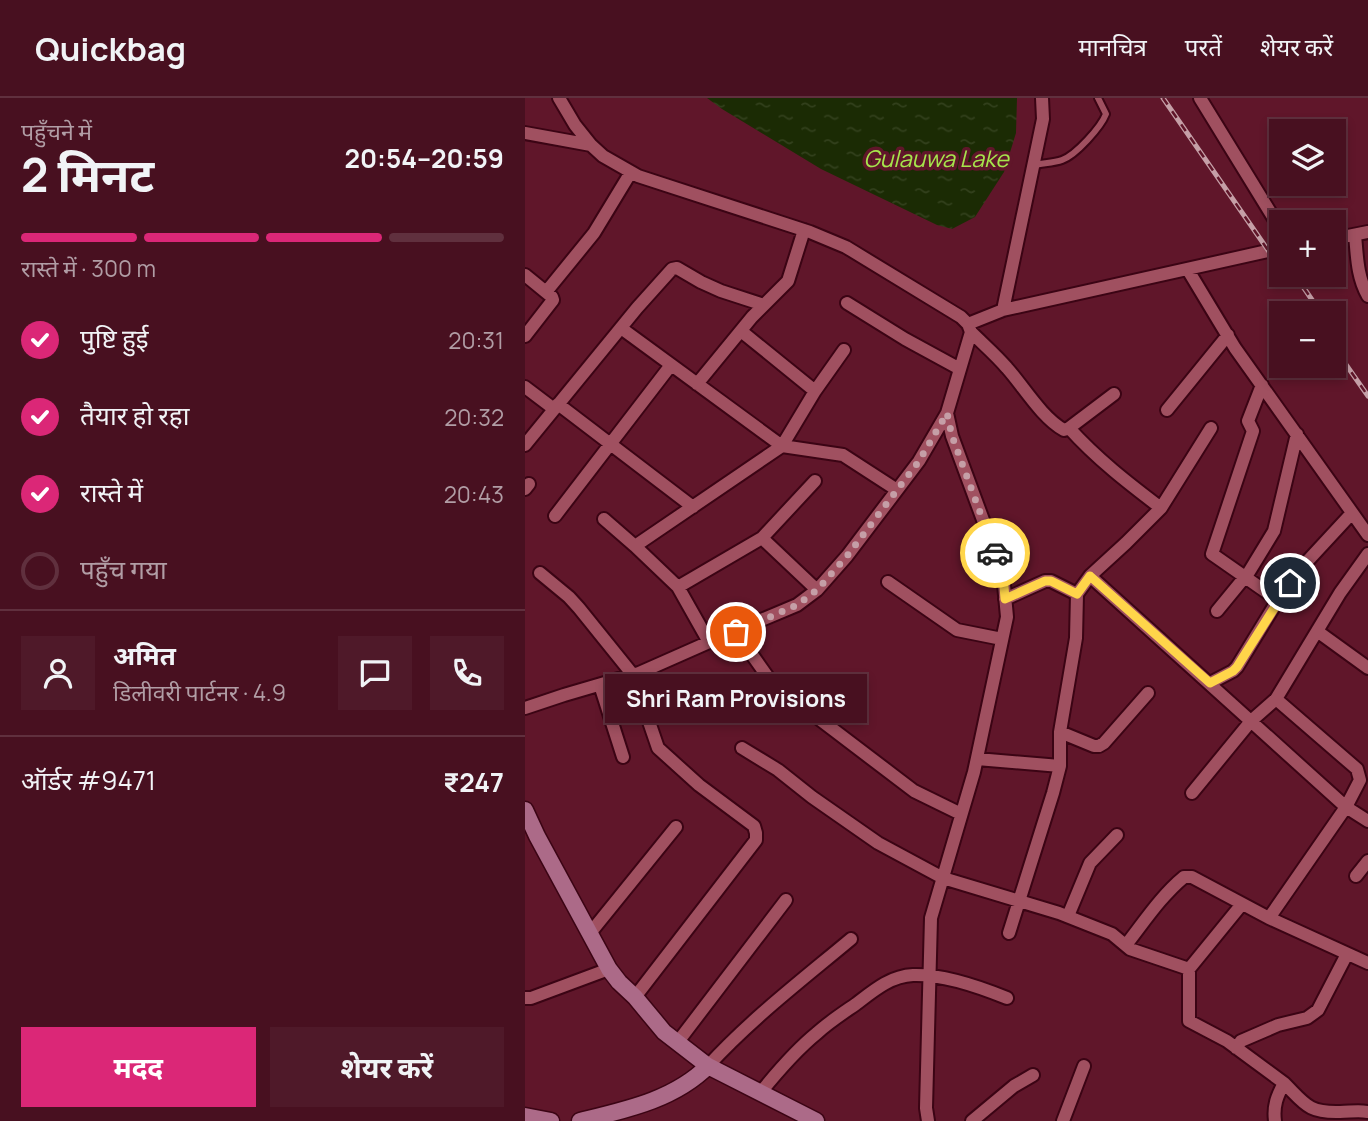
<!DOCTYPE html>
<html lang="hi">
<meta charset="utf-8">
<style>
:root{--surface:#481020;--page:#4f1929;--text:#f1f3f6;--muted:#b19da5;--line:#60303e;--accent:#db2777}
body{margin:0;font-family:Manrope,"Noto Sans Devanagari",sans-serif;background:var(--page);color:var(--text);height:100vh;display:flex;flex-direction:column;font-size:26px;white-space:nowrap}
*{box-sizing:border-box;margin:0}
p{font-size:23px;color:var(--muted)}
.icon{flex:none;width:38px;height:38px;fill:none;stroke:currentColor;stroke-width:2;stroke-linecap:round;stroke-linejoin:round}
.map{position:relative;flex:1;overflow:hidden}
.details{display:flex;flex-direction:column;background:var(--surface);width:525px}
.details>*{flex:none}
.controls{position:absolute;left:744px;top:21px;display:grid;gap:14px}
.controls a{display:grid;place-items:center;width:77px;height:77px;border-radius:0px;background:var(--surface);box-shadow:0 4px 10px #0003,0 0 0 2px var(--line);font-size:35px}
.pin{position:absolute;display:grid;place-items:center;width:60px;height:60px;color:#fff;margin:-30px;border:4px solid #fff;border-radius:50%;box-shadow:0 2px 7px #0007}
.courier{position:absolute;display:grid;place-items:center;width:70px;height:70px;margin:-35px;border:5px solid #ffd54a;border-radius:50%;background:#fff;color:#222;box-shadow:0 2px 9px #0007}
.bubble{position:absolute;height:49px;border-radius:0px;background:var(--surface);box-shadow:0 4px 10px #0003,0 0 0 2px var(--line);font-size:23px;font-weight:700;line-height:49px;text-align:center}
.overview em{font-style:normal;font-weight:700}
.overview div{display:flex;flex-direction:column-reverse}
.overview{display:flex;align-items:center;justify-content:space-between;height:119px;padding:0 21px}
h1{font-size:46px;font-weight:700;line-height:52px}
.bar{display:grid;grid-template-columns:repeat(4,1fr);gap:10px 7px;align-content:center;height:84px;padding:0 21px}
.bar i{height:9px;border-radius:5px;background:var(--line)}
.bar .selected{background:var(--accent)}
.bar p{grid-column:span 4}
.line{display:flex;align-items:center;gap:18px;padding:0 21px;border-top:2px solid var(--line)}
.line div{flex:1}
.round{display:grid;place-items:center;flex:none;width:74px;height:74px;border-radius:0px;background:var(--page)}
ol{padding:0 21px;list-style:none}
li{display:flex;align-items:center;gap:21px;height:77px}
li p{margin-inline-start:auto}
li .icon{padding:7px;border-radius:50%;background:var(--accent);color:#fff;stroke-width:4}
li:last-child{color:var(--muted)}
li i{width:38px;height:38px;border:4px solid var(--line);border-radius:50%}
.button{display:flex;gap:14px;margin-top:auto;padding:14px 21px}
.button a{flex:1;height:80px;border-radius:0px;background:var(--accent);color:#fff;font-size:28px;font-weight:700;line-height:80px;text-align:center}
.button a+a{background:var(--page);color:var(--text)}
header{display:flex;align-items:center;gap:42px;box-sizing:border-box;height:98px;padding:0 35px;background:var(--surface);border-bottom:2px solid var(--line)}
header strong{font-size:33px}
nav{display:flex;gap:38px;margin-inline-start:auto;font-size:24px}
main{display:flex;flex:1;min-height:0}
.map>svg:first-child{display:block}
</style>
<header>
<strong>Quickbag</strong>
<nav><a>मानचित्र</a><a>परतें</a><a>शेयर करें</a></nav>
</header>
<main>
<section class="details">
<div class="overview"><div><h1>2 मिनट</h1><p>पहुँचने में</p></div><em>20:54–20:59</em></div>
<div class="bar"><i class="selected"></i><i class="selected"></i><i class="selected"></i><i></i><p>रास्ते में · 300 m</p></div>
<ol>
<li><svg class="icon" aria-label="check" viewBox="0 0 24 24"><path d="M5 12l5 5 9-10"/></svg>पुष्टि हुई<p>20:31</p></li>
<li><svg class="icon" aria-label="check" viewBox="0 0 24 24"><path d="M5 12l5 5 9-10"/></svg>तैयार हो रहा<p>20:32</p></li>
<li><svg class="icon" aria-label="check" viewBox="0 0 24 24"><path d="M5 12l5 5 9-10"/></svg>रास्ते में<p>20:43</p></li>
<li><i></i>पहुँच गया</li>
</ol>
<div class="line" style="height:126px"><a class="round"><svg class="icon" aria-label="person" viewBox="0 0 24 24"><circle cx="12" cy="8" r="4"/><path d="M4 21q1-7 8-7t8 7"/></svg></a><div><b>अमित</b><p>डिलीवरी पार्टनर · 4.9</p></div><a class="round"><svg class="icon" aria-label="chat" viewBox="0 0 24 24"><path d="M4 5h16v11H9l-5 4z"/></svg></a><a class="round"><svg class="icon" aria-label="phone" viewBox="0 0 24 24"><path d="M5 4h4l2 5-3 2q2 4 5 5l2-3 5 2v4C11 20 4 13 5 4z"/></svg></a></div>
<div class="line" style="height:91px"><div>ऑर्डर #9471</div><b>₹247</b></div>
<div class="button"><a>मदद</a><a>शेयर करें</a></div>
</section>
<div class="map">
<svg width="843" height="1023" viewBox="0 0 843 1023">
<defs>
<pattern id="water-ripples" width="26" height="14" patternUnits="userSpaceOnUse" patternTransform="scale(1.75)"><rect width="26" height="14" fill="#1b2b04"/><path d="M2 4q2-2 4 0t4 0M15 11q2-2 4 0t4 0" fill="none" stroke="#32401c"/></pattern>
</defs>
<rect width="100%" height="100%" fill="#60162a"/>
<path fill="url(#water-ripples)" d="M182,0h310l-1,35 -12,39 -29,45 -23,12 -15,-4 -116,-56 -99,-60z"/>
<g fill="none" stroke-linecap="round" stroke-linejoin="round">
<defs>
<path id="lane" d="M509,67c9,-2 20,-2 28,-5 14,-5 39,-33 44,-46l-8,-16"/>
<path id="street" d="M34,0l16,27 16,20 12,11 35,20 172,56 36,15 115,70 7,7 3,8 -24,81 5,23 51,138 4,43 -33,155 -43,146 -5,190 2,13
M675,0l81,132
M0,35l66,12
M830,137c2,21 2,42 13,61
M808,141l35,-7
M663,172l47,78 133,187
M0,177l27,22 1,3 -28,36
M21,194l48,-59 37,-61
M322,205l58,36 55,30
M478,212l40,-191 -1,-21
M443,226l35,-14 278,-62
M96,230l161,118 61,9 54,35
M216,233l74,60
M446,234c12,12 25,23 36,36 17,19 35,50 57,62l5,-2 45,-34
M172,286l55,-67 36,-36 16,-51
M737,287l-14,36 5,10 -41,123 66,46
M0,289l29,22
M33,306l135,103
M642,312l61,-75
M544,330c28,31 59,55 92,80
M0,347l112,-137 35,-39 5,-1 24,14 20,9 43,14
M0,391l4,-5
M30,418l116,-151
M79,421l31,27
M237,440l55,52
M15,475l29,24 10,11 54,67 25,73 41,37 55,41 2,7v7l-121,157
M565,478l256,231 22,14
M363,484l69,48 45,9
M153,489l84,-49 53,-57
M480,501l40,-18h6l26,13
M692,513l32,-39 25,-41 23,-97
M792,533l51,37
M211,534l36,51 142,108 47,23
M184,544l-31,-55 -43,-41 147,-100 33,-55 29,-41
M685,585l23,-12 4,-4 41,-67 24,-33 50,-54
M75,587l23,72
M0,610l39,-13 75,-22 77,-34 81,-34 20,-15 30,-34 72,-95 28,-48
M535,634l34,14h5l5,-3 44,-50
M217,650l36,22 34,27 66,46 65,35 116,35 53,21 18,15 59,20v52l38,20 57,42
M452,661l83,7
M667,695l59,-72 25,-22 64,-106 28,-39
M831,778l12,-15
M543,818l22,-53 27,-28
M744,820l77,-111 14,-27 -3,-11 -81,-70
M66,834l85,-105
M484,835l44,-140 7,-27v-34l16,-94 1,-44 13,-18 36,-33 35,-35 50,-80
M601,847c18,-23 35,-49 58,-68h8l77,41 99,45
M664,871l53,-65
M0,900h6l78,-29
M152,945l109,-143
M711,950l5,-7 37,-16 29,-7 11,-8 29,-56
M183,968c43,-47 94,-86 143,-127
M236,994c17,-21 35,-42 56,-59 12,-11 26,-20 39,-29 17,-13 34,-28 57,-29 30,-1 67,12 94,23
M447,1023l42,-35 19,-11
M538,1023l21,-55
M750,1023c-2,-15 2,-25 9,-38 21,21 24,30 56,29 10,0 18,-2 28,0"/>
<path id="secondary" d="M0,712l12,26 72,133 10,13 16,15 29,35 44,34 108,55
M0,1018l26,5
M55,1023c45,-11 94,-21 128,-55"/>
</defs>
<use href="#lane" stroke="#3b0414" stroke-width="10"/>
<use href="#street" stroke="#3b0414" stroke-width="16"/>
<use href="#secondary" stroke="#3b0414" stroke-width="19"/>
<use href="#lane" stroke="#a05060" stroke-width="6"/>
<use href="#street" stroke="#a05060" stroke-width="12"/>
<use href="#secondary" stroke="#ac6a88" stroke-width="16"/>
<defs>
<path id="rail" d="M638,0l118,171
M770,177l26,38
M808,248l35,50"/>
</defs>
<use href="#rail" stroke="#c59fa7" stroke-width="5"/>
<use href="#rail" stroke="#60162a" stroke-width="2.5" stroke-dasharray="8" stroke-linecap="butt"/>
</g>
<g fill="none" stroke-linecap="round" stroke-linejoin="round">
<path stroke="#c59fa7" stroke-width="7" stroke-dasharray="0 12.6" d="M211,534l61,-27 20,-15 30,-34 72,-95 28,-48 5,23 43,117"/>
<path stroke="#ffd54a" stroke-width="9" d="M470,455l8,21 2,25 40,-18h6l26,13 13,-18 120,107 23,-12 4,-4 53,-84"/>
</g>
<g text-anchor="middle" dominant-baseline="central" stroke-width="7" stroke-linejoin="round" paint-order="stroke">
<g font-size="23" font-style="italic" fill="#a6e54c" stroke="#60162a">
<text x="411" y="60">Gulauwa Lake</text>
</g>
</g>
</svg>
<div class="controls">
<a><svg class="icon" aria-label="layers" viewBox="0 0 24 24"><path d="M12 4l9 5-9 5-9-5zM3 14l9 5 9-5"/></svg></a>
<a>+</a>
<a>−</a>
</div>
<div class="pin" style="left:211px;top:534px;background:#ea580c"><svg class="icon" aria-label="bag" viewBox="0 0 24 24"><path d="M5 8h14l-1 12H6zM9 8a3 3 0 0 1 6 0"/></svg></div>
<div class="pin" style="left:765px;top:485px;background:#1f2937"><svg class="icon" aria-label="home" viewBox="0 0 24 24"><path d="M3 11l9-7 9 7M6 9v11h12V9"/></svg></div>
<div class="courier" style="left:470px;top:455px"><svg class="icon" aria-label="car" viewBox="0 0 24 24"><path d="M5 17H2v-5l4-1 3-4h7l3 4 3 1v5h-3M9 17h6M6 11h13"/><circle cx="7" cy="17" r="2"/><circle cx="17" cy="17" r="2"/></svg></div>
<div class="bubble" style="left:80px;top:576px;width:262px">Shri Ram Provisions</div>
</div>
</main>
